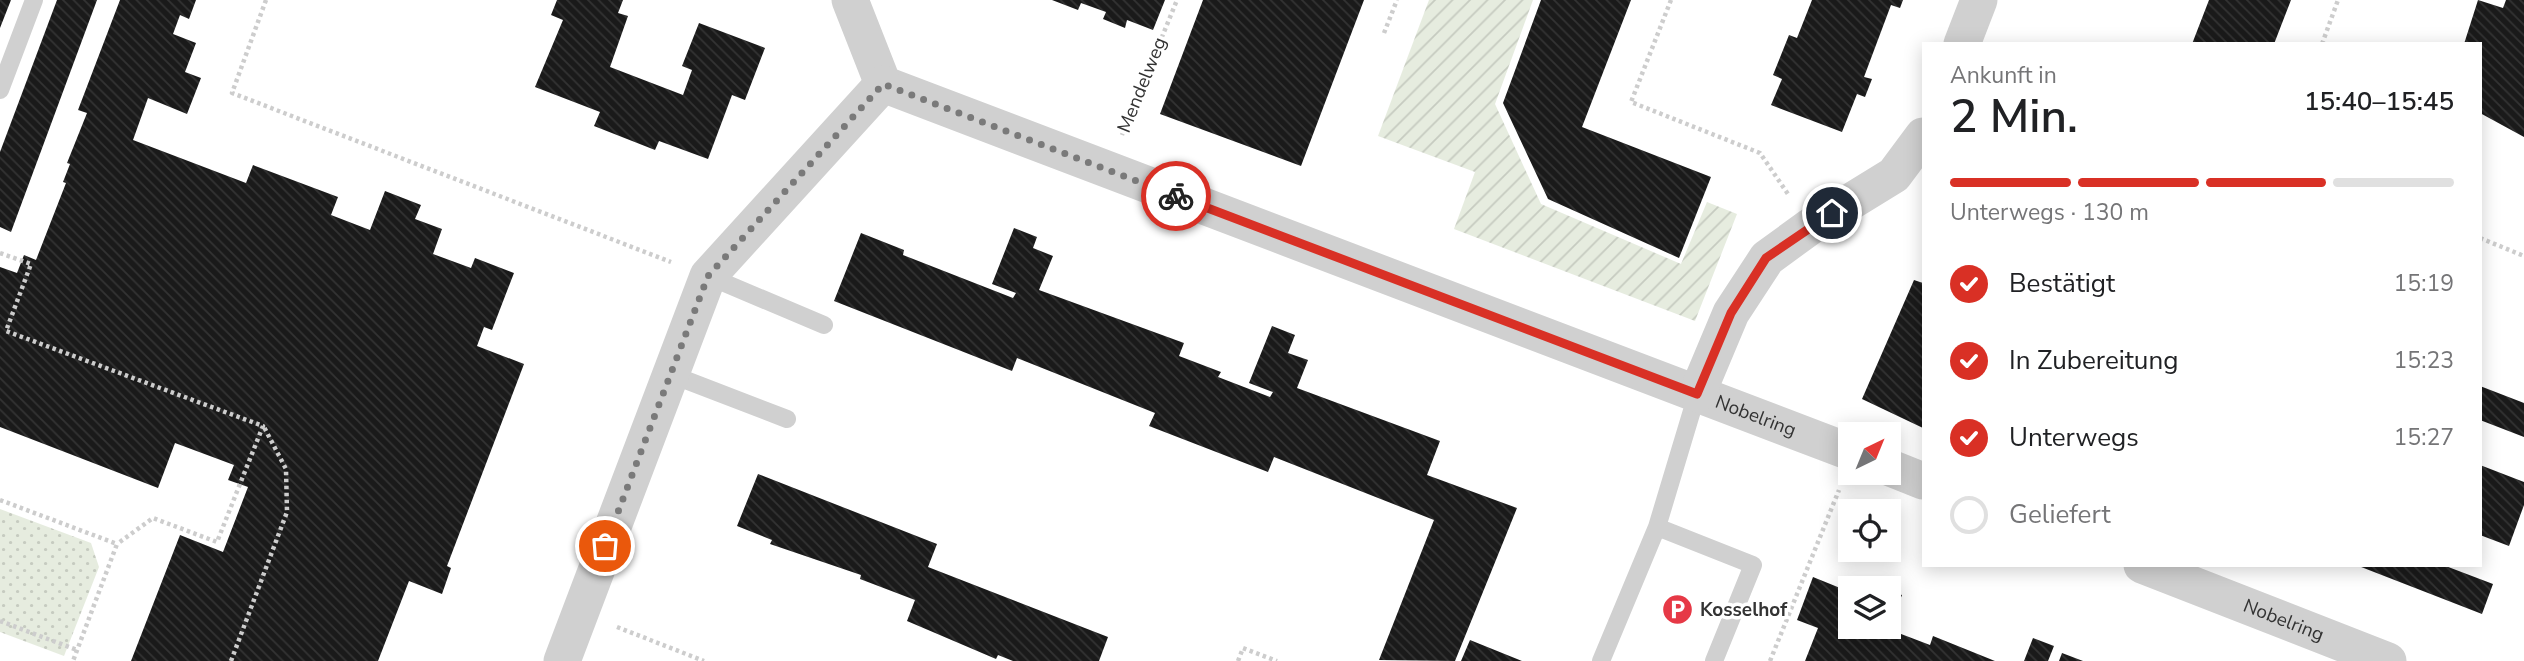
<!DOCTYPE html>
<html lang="de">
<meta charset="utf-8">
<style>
:root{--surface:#fff;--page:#f2f2f2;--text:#202124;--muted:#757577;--line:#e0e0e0;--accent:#d93025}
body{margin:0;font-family:"Nunito Sans",sans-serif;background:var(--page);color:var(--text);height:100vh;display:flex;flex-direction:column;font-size:26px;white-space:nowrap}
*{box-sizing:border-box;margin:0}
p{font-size:23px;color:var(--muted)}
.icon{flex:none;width:38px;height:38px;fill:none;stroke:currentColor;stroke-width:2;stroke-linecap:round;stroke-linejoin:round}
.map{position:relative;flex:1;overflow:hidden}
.panel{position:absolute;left:1922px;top:42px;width:560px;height:525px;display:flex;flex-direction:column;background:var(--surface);border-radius:0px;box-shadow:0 4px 18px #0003}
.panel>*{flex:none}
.needle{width:46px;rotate:43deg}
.controls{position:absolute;left:1838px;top:422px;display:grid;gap:14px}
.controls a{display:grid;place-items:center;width:63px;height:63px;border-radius:0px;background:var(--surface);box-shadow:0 4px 18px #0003;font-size:35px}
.pin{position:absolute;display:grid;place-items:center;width:60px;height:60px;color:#fff;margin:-30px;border:4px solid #fff;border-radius:50%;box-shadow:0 2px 7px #0007}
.courier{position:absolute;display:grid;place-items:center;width:70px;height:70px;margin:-35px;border:5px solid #d93025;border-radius:50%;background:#fff;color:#222;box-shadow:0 2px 9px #0007}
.head em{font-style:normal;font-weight:600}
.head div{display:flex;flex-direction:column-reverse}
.head{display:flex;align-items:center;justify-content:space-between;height:119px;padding:0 28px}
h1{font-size:46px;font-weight:600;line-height:52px}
.bar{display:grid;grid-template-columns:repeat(4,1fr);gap:10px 7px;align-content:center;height:84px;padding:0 28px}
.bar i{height:9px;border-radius:5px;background:var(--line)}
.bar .active{background:var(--accent)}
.bar p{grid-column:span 4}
ol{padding:0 28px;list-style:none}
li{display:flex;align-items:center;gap:21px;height:77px}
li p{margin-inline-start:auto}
li .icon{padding:7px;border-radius:50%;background:var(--accent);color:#fff;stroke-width:4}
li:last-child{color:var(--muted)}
li i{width:38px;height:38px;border:4px solid var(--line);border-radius:50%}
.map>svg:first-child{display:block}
</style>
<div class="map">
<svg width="2524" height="661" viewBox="0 0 2524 661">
<defs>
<pattern id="park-dots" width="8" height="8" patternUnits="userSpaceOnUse" patternTransform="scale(1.75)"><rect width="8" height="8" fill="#e6ecdf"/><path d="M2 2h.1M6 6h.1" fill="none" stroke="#c6cbc0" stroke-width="1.8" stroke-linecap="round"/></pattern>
<pattern id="garden-furrows" width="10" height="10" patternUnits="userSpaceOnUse" patternTransform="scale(1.75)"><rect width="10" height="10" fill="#e6ecdf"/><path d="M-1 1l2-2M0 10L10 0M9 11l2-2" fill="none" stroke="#c6cbc0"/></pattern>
<pattern id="building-back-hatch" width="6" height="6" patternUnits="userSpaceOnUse" patternTransform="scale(1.75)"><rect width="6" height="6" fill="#1a1a1a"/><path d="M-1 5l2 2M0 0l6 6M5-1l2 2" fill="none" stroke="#333"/></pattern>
</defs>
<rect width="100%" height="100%" fill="#fff"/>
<path fill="url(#park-dots)" d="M0,509l91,34 8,24 -35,89 -64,-24z"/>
<path fill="url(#garden-furrows)" d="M1429,0h104l-38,104 46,100 140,60 26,-62 30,12 -42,107 -241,-92 21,-57 -97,-36z"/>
<path fill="url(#building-back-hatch)" d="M0,0h11l-11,28z
M57,0h40l-86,232 -11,-5v-75z
M120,0h76l-7,19 -9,-4 -7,19 23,9 -11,29 16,6 -14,36 -39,-16 -15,42 113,43 7,-18 85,32 -7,18 39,15 15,-39 36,14 -6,14 27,10 -9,25 38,14 4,-10 39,15 -22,57 -8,-3 -7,19 47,18 -77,202 4,2 -9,26 -33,-13 -31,80h-247l49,-126 43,17 25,-65 -20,-7 6,-15 -59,-22 -17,45 -158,-61v-160l17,6 7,-18 12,5 30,-77 -3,-1 7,-18 -3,-1 20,-50 -9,-3z
M557,0h66l-5,13 10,3 -18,51 73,28 9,-25 -10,-4 17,-43 66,25 -20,52 -13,-5 -24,64 -49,-18 -4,9 -61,-24 6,-14 -65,-25 28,-67 -12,-5z
M1052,0h113l-12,30 -26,-10 -2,8 -22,-9 3,-7 -25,-9 -3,7z
M1203,0h161l-63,166 -141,-52z
M1541,0h90l-49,127 129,50 -32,81 -131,-59 -45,-96z
M1812,0h91l-3,8 -9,-3 -27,72 8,2 -7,18 -8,-3 -15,38 -71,-27 11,-26 -9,-4 16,-40 8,3z
M2209,0h82l-17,44h-82z
M2478,0l25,8 3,-8h18v137l-44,-24v-69h-16z
M1014,228l23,9 -4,11 20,8 -14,34 145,53 -5,13 42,16 -3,5 52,20 3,-5 -24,-9 23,-57 23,9 -7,18 20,7 -11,28 143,53 -13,34 90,33 -62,153 -76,-1 55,-140 -160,-63 -6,15 -119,-46 6,-13 -138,-55 -5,13 -178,-70 27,-68 43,17 -1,5 110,43 3,-5 -24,-9z
M1914,280l9,3v145l-61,-29z
M2480,386l44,17v34l-44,-17z
M2480,465l44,17v23l-15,41 -29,-11z
M758,474l179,70 -9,23 180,70 -9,24h-86l-15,-6 -2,4 -89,-38 8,-21 -55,-21 1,-4 -91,-31 2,-4 -35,-14z
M2356,565h87l50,19 -11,30z
M1813,577l37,15v34h38v-36l14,5 -14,34 42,16 3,-9 62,25h-190l13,-33 -21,-8z
M2033,638l21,8 -6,15h-24z
M1470,640l52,21h-61z
M2062,653l21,8h-24z"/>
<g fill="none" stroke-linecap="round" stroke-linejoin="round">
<path stroke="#cdcdcd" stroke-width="4.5" stroke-dasharray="3.5 3.5" stroke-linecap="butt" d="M266,0l-34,93 439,169
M1671,0l-40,102 129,51 28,41
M1384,33l13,-33
M2322,44l16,-44
M1122,135l55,-135
M2480,238l44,18
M0,253l31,11 -25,67 257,95 -46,116 -64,-24 -36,26
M0,500l117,44 -44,117
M0,621l77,29
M617,627l87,34
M231,661l56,-149 -1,-43 -22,-42
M1238,661l5,-13 34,13
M1770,661l69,-171"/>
<path stroke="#d0d0d0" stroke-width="18" d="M0,90l34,-90
M708,276l116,49
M670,374l117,45
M1657,527l96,38 -39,96
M1601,661l56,-134 40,-133"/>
<g stroke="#d0d0d0" stroke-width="37">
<path id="s1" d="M850,0l33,84 967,368"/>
<path d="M1962,44l17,-44"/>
<path d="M1697,394l34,-81 36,-55 44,-32 83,-51 29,-39"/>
<path d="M1888,467l35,14"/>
<path id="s2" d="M2142,565l246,96"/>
<path d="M562,661l146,-385 175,-192"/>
</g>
</g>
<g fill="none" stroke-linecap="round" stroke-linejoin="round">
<path stroke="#7a7a7a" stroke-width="7" stroke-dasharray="0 12.6" d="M605,546l103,-270 175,-192 293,112"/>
<path stroke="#d93025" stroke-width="9" d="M1176,196l521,198 34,-81 35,-55 66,-45"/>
</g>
<defs>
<symbol id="parking-disc" viewBox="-11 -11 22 22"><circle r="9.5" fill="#e63946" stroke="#fff"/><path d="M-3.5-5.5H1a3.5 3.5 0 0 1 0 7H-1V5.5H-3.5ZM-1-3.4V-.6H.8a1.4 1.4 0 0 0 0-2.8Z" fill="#fff"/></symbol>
</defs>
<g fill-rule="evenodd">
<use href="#parking-disc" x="1660" y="592" width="35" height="35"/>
</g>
<g text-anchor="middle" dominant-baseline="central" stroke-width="7" stroke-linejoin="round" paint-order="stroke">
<g font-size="19" fill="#333" stroke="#fff">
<text transform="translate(1142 85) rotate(-68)">Mendelweg</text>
<text stroke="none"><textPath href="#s1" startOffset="1024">Nobelring</textPath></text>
<text stroke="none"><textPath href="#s2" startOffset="152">Nobelring</textPath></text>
</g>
<g font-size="19" font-weight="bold" fill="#333" stroke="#fff" text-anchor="start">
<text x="1700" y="610">Kosselhof</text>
</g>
</g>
</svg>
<div class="controls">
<a><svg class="needle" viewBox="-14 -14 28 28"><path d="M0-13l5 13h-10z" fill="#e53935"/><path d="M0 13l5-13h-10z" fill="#757577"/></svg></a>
<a><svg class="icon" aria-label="locate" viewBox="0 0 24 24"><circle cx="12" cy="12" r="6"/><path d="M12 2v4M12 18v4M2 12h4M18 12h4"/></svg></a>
<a><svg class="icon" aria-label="layers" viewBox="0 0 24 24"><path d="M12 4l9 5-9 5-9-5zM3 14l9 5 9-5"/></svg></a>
</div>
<div class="pin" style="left:605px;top:546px;background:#ea580c"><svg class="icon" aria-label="bag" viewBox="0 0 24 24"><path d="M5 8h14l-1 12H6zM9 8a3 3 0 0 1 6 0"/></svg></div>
<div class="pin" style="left:1832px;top:213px;background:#1f2937"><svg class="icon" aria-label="home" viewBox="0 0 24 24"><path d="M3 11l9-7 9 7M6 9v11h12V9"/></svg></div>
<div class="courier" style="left:1176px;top:196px"><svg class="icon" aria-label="bike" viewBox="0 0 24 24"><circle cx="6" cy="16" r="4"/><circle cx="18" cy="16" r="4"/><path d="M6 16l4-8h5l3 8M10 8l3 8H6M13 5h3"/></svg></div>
<section class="panel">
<div class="head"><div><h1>2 Min.</h1><p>Ankunft in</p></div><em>15:40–15:45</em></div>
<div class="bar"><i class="active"></i><i class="active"></i><i class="active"></i><i></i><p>Unterwegs · 130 m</p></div>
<ol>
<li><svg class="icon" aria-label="check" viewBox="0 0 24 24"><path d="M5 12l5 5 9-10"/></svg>Bestätigt<p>15:19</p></li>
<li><svg class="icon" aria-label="check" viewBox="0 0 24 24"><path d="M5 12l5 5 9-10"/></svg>In Zubereitung<p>15:23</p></li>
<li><svg class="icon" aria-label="check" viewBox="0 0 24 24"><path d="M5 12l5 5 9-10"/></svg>Unterwegs<p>15:27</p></li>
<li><i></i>Geliefert</li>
</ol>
</section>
</div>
